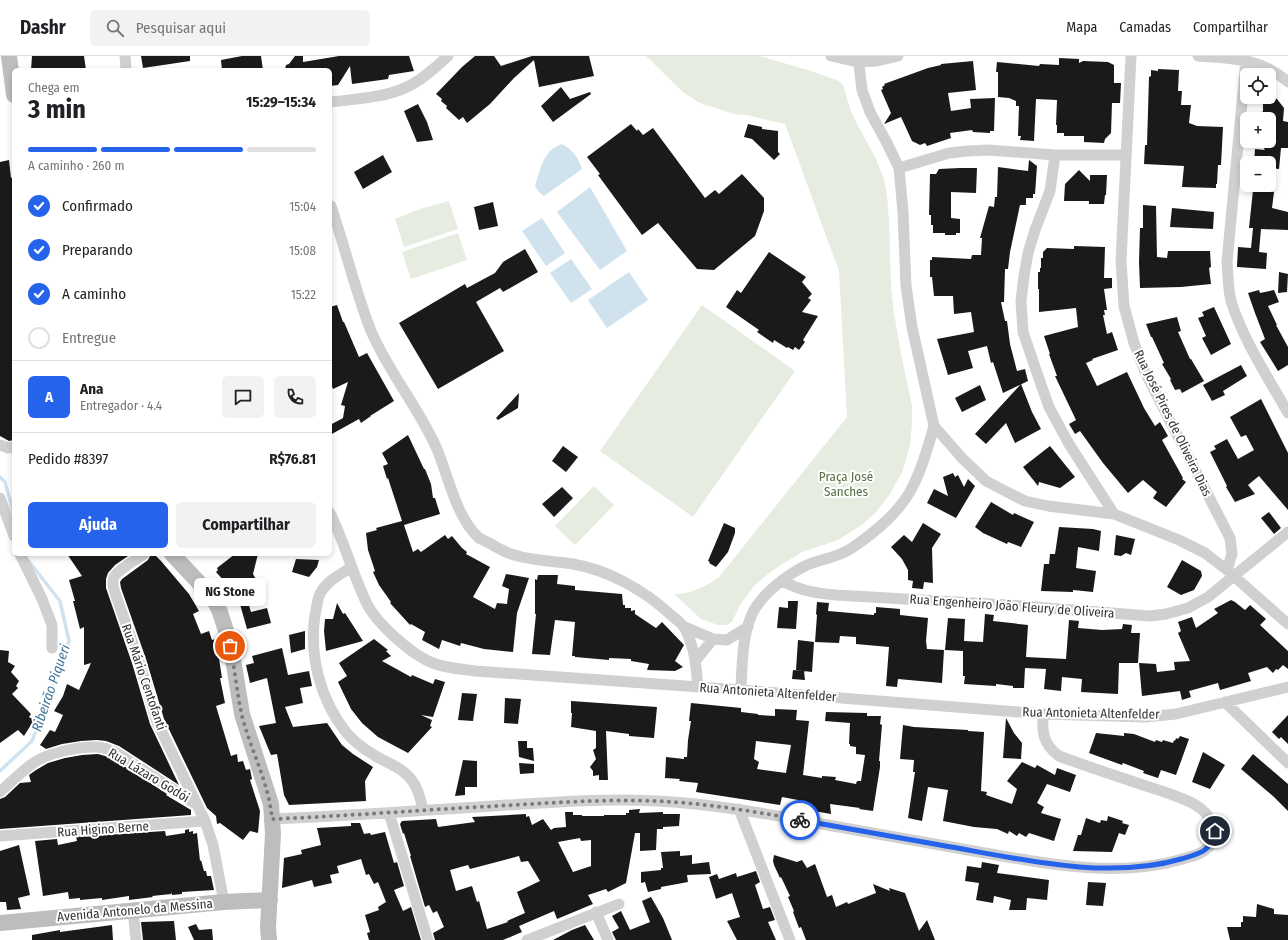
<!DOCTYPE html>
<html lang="pt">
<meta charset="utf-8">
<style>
:root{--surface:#fff;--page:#f2f2f2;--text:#202124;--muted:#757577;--line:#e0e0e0;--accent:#2563eb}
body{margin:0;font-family:"Fira Sans Condensed",sans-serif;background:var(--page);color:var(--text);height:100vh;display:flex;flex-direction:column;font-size:15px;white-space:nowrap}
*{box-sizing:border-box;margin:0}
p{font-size:13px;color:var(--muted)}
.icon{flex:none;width:22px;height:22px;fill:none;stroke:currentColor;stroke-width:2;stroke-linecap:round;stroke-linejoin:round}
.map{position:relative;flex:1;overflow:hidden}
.side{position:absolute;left:12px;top:12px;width:320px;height:488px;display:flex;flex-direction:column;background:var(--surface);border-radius:6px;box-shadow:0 2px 6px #0003}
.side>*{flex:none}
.tools{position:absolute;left:1240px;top:12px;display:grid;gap:8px}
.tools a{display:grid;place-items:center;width:36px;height:36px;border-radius:6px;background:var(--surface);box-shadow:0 2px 6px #0003;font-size:20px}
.pin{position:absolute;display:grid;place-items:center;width:34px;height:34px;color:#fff;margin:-17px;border:2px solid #fff;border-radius:50%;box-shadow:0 1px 4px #0007}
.courier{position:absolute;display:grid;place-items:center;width:40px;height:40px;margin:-20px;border:3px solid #2563eb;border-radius:50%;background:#fff;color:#222;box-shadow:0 1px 5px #0007}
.bubble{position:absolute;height:28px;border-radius:6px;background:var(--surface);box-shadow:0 2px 6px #0003;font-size:13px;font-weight:700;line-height:28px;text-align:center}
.overview em{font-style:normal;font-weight:700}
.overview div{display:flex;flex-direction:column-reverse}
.overview{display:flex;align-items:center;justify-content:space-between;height:68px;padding:0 16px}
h1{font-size:26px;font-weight:700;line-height:30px}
.bar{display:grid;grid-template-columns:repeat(4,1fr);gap:6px 4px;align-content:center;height:48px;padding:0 16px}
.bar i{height:5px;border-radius:3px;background:var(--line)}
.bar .current{background:var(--accent)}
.bar p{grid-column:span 4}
.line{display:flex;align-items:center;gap:10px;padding:0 16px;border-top:1px solid var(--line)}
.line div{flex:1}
.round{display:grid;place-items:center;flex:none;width:42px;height:42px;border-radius:6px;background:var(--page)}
ol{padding:0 16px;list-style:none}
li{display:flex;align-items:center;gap:12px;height:44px}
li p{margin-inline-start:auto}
li .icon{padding:4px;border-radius:50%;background:var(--accent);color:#fff;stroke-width:4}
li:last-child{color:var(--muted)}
li i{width:22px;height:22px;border:2px solid var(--line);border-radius:50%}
.action{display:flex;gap:8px;margin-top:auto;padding:8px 16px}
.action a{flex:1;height:46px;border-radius:6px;background:var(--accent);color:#fff;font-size:16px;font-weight:700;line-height:46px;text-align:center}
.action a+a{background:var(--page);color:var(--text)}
header{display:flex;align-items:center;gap:24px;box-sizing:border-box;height:56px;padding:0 20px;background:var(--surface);border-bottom:1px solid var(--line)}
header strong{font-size:19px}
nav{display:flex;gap:22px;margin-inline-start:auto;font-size:14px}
.search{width:280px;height:36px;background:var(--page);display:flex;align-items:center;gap:10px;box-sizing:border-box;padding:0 14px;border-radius:6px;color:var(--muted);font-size:15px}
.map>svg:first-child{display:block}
</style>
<header>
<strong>Dashr</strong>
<div class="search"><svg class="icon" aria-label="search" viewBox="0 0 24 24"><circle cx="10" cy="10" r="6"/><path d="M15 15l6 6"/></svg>Pesquisar aqui</div>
<nav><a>Mapa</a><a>Camadas</a><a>Compartilhar</a></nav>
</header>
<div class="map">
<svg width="1288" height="884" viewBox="0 0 1288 884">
<rect width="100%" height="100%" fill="#fff"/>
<path fill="#e6ecdf" d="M646,0h113l52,15 28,10 4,4 8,27 12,23 12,22 9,22 3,16 2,26 2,66 3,26 8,46 10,47v18l-2,21 -7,25 -13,24 -14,18 -13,12 -25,16 -36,12 -29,18 -19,16 -14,19 -8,17 -5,3h-9l-17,-6 -27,-25c18,0 31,-7 45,-17l128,-160 -8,-146 -54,-147 -39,-9 -12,-1 -34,-11 -16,-10z
M449,145l9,28 -54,18 -9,-28 28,-11z
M458,177l9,27 -56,19 -9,-27z
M702,249l93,66 -102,146 -93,-66z
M594,430l20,19 -39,40 -20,-19z"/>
<path fill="#cfe2ee" d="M562,88c11,6 16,13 20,25l-38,27 -5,-4 -4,-6c6,-18 8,-36 27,-42z
M590,131l37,64 -27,19 -43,-58z
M542,162l23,35 -19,13 -24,-35z
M571,203l21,30 -21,14 -21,-30z
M629,216l19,28 -41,28 -19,-28z"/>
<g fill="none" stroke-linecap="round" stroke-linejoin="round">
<path stroke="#cfe2ee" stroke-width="3.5" d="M0,421l5,5 9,33
M0,715l32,-30 37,-100 -9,-40 -33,-42"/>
</g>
<path fill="#1a1a1a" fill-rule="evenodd" d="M32,0h52l2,14h-55z
M141,0h49v5l-47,7z
M242,0h19l2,14h-41l-1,-10z
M295,0h8v6l36,-6h70l5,15 -25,4 -1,4 -36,5 -2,-18 -12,19 -8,1v-16h-45l1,-5 3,-1z
M475,0h19l7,10 31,-10h57l5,20 -55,11 -5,-27 -20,18 -24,26 -23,19 -4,-6 -4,3 -13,-12 1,-2 -6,-5 1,-2 -6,-5 26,-27z
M1059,2l20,1v4l4,-2 25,1 6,3v18h7l-1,20h-8l-1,30 -6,6 -1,4 -20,-1v-6h-20v-3h-7v-8h-1l1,-25 -21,-1 -2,42 -14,-1 1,-4h-3l1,-30h-3v-5l-7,-3 -11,-1v-25h-2l1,-10 42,4 1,-2 19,1z
M973,5l3,29 -28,3 3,18 20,-3 -1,-9 25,-1 -1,33h-4v2l-17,-1 -1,-2 -22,3 1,5 -24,8 -2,-3 -5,2 -8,-4 -11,-24 -17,7 7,-11 -10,-23 2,-1 -1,-2 3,-2 -1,-1 44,-16 13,-3v-1z
M1158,13l21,1 -1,21h4l-1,14h10l-2,18 8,3 26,1 -2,38h-3l-1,19h-1v4l-34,-1 2,-21 -40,-2 1,-19h2l2,-68 2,-1v-6l7,1z
M561,31l9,12 20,-7 1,2 -38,28 -12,-16z
M1270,37l7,6 7,9 -1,13 5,1v26h-7l-2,21 -10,-1v-5h-15l1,-14 10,1 -6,-9h10v-22h-12l6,-8v-10l4,-4h2z
M418,48l9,18 6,18 -16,2 -13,-31z
M631,68l6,7 1,-2 5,6 10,-7 52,70 10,-8 4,4 23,-20 22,24v13l-9,25 -41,34 -17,-1 -39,-46 -16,12 -44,-60 2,-1 -13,-17z
M748,68l14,3v2l16,2v21l2,2 -6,6 -22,-21 -8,-2z
M383,99l9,17 -29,17 -9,-17z
M9,104l2,18 2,-1 1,9h-1l1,14v240l-5,1 -9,-5v-274z
M1029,104l8,6 -2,28h-2v4h-7v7h-6l-10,47 -2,17h-3l-1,33h-3l4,19h2l3,23 7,27 8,-2 3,12 -25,12 -10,-31 -2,1 -4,-17 -19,5 5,17 -25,7 -11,-36 37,-7 -3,-20 -17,2 -1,-18h-19l-2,-19h-2v-17h2v-3l39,2 1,-4h9l1,-17h-2l9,-32 5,1 1,-10h2l1,-30 30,4z
M960,112h17l-1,25 -25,-1v26l9,1v14h-4v2h-11v-2h-12v-8h-2v-10h-2l1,-41h6l3,-5z
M1079,114l11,11v-6h17l-1,20h-1l-1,9h-15v-3h-25l1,-17z
M1253,134l21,2 -2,16 16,4v18l-27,-1 -2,23 8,1 -1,16 -29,-2 1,-20 13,1 2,-20h-4z
M493,146l5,24 -19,4 -5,-23z
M1143,149l13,1 1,51 10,1 1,-7h42l1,16 -2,1 2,16 -30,3 -41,1 -1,-26 1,-34h3z
M1172,152l42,4 -1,17 -43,-2z
M1074,190l31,1 -1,31h8v10l-8,1 3,21h-3l1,5h-2l4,19 5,-2 6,18 -26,9 1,1 -7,3 11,23 30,-14 17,36 11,18 5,-4 8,14 -6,4 21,38 -1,1 4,3 -20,25 -13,-9 4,-6 -14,-12 -15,13 -25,-30 -23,-32 -5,3 -6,-10 7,-4 -21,-44h2l-8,-22h1l-6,-18 34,-9 -2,-19 -37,4v-23h-1v-17h2v-4h1v-10h2v-6l4,-4 27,1z
M525,193l13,23 -35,20 -3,-4 -24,14 28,49 -66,38 -39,-66 66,-39 2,4 28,-15 8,-11z
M769,196l37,25 -4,5 10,12 -4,4 3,2 -9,12 16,4 -15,24 2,2 -6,8 -4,-3 -2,3 -5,-3 -1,1 -13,-8 -1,3 -16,-11 2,-2 -33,-23 11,-17 4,3z
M1279,216l9,2 -1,18 -9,1z
M1259,234l1,3 14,-3 5,12 -11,4 9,19h-1l12,22v18l-10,6 -18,-29 5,-3 -10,-26 -7,-20z
M337,249l6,17h1l15,35 8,-4 27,48 -24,15h1l-10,7 -2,-4 -29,16v-10l13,-7 2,-12 -4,-1 7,-23 -15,7 -3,-7v-75z
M1214,251l17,37 -20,11 -9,-17 4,-2 -8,-18 6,-2 -2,-4z
M1177,261l4,14 -3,1 12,27h1l13,22 -22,12 -2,-4 -5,1 -5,-10 1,-1 -9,-15 2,-1 -12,-26h-1l-5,-13z
M1241,309l6,11 -24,15 2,4 -13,6 -9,-16z
M1021,328l11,28 9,17 -26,14 -9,-20 -20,21 -11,-10z
M980,329l6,15 -24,12 -7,-14z
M519,337l-1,15 -20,12 -2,-2z
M1261,343l27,54v57l-29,-34 -11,9 7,9 -20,8 -9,-15 1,-1 -17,-34 6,-3 -2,-3 13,-7 11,20 16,-9 -8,-15 -5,2 -11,-20z
M408,379l16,34h1l6,15 2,14h2l5,16 -36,11 9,27 5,-3 3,3 24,-17 3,4 4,-3 10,12 5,4 -1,2 24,13 -17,30 22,12 2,-6 10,1 2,-15 -7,-3 4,-12 23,4 -12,35 -4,39 -29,-3 -23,-6 -1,3 -18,-6 -3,9 -17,-9 3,-8 -14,-8 -1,1 -20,-22 1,-1 -12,-17 -6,-13 2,-1 -7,-21 -2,-17 11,-3 -1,-2 26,-7 -14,-43 -1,1 -4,-13 5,-2 -6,-11z
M563,390l15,11 -12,15 -14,-11z
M1050,390l25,31 -15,11 -21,-6 -1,4 -15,-19z
M953,417l2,4 3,-2 6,12 4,-8 7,7 -19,32 -29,-15 7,-14 14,7 -5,-19z
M562,431l11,11 -19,19 -12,-13z
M991,446l22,13 1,-2 20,9 -13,25 -13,-5 -1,2 -24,-11 -8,-6z
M1269,456l12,16 -7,6 -13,-16z
M724,467l11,5v5l-7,19 -12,15 -7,-4 1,-1 -2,-1z
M923,467l18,11 -9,14 1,35 -9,-1 -1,7 -11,-1 1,-7 -5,-1v-10l-6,-11 -11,-12 13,-12 8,7z
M1059,471l34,2 8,2 -2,20 -21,-4 -2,21 20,3 -3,21 -20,-2v2l-32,-1 3,-27h5l1,-10h5z
M1116,479l19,4 -4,16 -5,-2 -5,3 -7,-1z
M67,498h64l-16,11 -7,8 -2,6v9l26,75 18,61 29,61 -60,-39 -13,-5 -9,-1 -16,1 -19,3 -16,5 -6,-4 10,-15 5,2 8,-17 -9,-4 9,-15 4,-12 12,6 12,-27 -7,2v-38l-4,2 -7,-28h2l-6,-21 13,-4z
M151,498h3l7,7 28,33 10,17 -6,3 8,20 8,-3 3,9 4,-1 6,39h-2l5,25 -9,3 15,50 6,-2 1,8 5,-1 3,9 4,-1 2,10 -2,1 10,31 -2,22 -8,-2 -7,9 -23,-17 -3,1 -1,-8 -9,-8 -43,-89 -18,-60 -25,-71 -1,-6 2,-3 26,-19z
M235,498h23l-5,20 5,9 -13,9 6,20 16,-4 4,15 -24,6 -9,-32 -6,3 -9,-15 3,-2 -10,-11 2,-2 -1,-2z
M296,503l23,1 -2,7 -8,10 -17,-5z
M1182,504l19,11 1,5 -8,14 -13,5 -14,-8z
M538,519h20l-1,9 18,2v4l47,4 1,11h2v3h6v3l4,-1v4l21,14 6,-6 22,23 -9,16 8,6 -8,4 -28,-1 2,-6 -18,-3v-2l-22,-1v2l-34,-3v-1h-3l3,-34 -20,-2 -5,35 -18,-1 4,-40h-1v-35l2,1z
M1231,544l4,2 10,8 5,-5 16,14 -6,6 28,26v18l-5,-4 -5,5 -2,-1 -3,4 -6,-6 -19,6 3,8 -31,9 -2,-7 -29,8 2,6 -9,3 -2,-9 -38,5 -3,-33 17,1 1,8 18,-2 -1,-8 16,-1 -12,-28 3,-2 -3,-9 14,-5 4,11 22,-15 -4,-4z
M788,545h10l-2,28 -19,-1 2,-21 9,1z
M817,546l12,1 -1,8 46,4v-2h2v-6l24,2v6l28,3 -2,23 1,8 17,1 -2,33 -44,-4 -1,8 -11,-1 3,-39 -33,-3v-7l-16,-1 -1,7 -24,-1 2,-27 -1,-1z
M337,547l6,11 2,-1 18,28 -37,10 -2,-20 1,-12h8z
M985,558l9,1 -1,6 35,4 -2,32 40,2 3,-39 10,1 -1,7 24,2 20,-1 1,-5 9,1 -1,8h9l-2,30h-19l-1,31 -37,-2 1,-13 -20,-2 -1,14 -17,-2 2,-20 -21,-1 -1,20h-11v-2l-17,-2v2l-32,-2 1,-8h-2v-25l-18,-1 3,-32 17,1 -1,22 19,1z
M305,575v18l-14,4 -2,-18z
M374,583l14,11 -2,1 5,5 -9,5 29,16 1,-2 21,9 2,-5 10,3 -12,35 -12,-2 11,5 -2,6 2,1 -24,26 -30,-16 -16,-14 -11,-14 -13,-27 9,-6 -8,-13z
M798,584l16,2 -2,30 -16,-2z
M282,592l6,27 21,-4 3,15 -12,2 3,15 -18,4 8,20 34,-4 15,22 11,9 20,13 -8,14 1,20 -77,4 -5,-10 -7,-41 -6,1 -12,-29 17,-3 -9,-45 -17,5 -4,-18 8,-2 -2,-7z
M0,594l9,1 -1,11 7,4 -4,6 8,9 -3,5 2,2 -6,6 19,20 -2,3 5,3 -10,16 -6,-6 -18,13z
M793,614l11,1 1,9 -13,-1z
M462,637l15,1 -4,27 -15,-1z
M505,642l16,1 -3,25 -14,-1z
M571,645l86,6 -3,31 -25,-2v-2l-23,-3 2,49h-9v-5l-6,1v-5l-3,-4 6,-8 -3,-9 3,-2v-17l-25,-4 1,-14h-1z
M691,647l50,5v4l17,2v1l17,1v-7l22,1 -1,10 13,1 -6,54 19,3v-2l14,1 -1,3 21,4 1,-3h4l4,-26 -9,-1v-7l-6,-1v-2h-1l1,-21 -25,-2 1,-9 41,1v3h14l-1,8 2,1 -3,36h1v6l-7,44 -14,-2 1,-1 -30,-4 1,10 -34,-6 1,-8 -16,-3 -2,8 -84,-13 2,-9 -19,-2 1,-2 -15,-1 1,-21 18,2v-2h3l1,-17 3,-19h-2zM756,685l35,4 -5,28 -29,-4 2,-7 -5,-3z
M1288,659v29l-7,-7 -2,2 -7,-7z
M1006,662l8,15 8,10 -1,16 -18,-1z
M903,669l11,2 54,3v1l16,1 -3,59 6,1 -1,3 26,9 5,-15 -10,-8 15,-19 13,6 2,-3 18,10 2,-7 19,7 -6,17 -23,-8 -10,19 7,4 -3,6 20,6 -7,22 -25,-8 -3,4 -7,-4 -2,3 -8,-5 -1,3 -11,-5 -23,-2 -31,-6 5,-31 -20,-3 -6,34 -14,-3 7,-46h-2l1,-12 -14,-1z
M1096,677l28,3v-3l10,1 21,8 1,-2 6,2 1,-2 10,3 1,-3 1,1 1,-3 2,1 2,-3 9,3 -13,36 -15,-5 -3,8 -15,-5 1,-2 -21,-8 -1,2 -33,-12z
M518,685h9v7h6l1,13 -15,-4z
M1203,696l22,13 -15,24 -18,-7z
M98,698l14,4 55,36 -1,1 25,15v5l-191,14v-30l5,-2 15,-14 11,-1 -2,-7 7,-5 12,-7 17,-5 17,-3z
M1253,698l35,30v27l-14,-14 -33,-28z
M463,704l14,1v26h-12v8l-10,1z
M519,707l15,1v9l-14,1z
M640,753l-1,4 24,-1v2h17l-1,12 -16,1v2h-6l-1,21 -16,1v-18h-5l-9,50 -18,9 -2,-3 -18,6 5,9 -36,15 -3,-8 -35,15 3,6 -19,8h-68l-2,-7 11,-6 -7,-16 -4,2 -4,-8 -4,2 -15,-51h1l-7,-23 -1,1 -3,-10 2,-3 34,-2 2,8 37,-5 -3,-5 54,-3v3l3,-1 3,9 11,-6 8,11 3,-2 12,-1 -1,-15h8v3h9v1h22v-1h22v-2h3v-3zM580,782l1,3 10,-1v26l-18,6 -15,-30zM519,800l2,6 7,-1 12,20 -23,11 8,21 -18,8 1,1 -21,7 -8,-28 -2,1 -5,-16 -16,5 -6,-21 18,-5 2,4z
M1108,760l15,5 -1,2 7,2 -4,10 -6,-2 -7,19 -39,-1 5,-16h3l5,-17 14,5 1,-3 6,1z
M351,767h9l4,11 6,-1 1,2 14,-3 9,31 3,-1 7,24 -10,4 9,21 8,-4 10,33h-52l-2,-7 3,-1 -5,-17 14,-5 -1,-3 8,-5 -8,-20 -4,2 -5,-10 -3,1 -5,-16 -24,7 2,7 -9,2 2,8 -18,4 -2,-7 -30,8 2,-30 18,-4 -1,-4 20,-5 -4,-17 34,-2z
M189,773v3l4,-1v3l4,-1 3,28 1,-1 3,11h2l1,5h4l3,14 -32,2v2l-10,1 -1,-3v2l-19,2 1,1 -24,3v-4l-27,4v-2l-22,2v-2l-11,1 -1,-7 -25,4 -8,-55 22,-2 1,6 19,-4 -1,-4 89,-6 1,5 19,-3v-3z
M19,789l11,50 -12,3 3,11 -14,1 -1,-8h-6v-51z
M680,795v5l12,-1v9l17,-2 2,12 -24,1 1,7 -27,5v2l-13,3 -3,-10 -4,1v-11l20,-2v-2h2l-2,-16z
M774,799l23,7 5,-2 5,8 8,-4 12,33 5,-2 4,12 11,-5 1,2 28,-11 -3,-9 17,7 -1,-3 16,5 14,38 8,-11 8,20h-129l-5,-13 -2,1 -6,-16 1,-1 -6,-14 2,-1 -9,-19 -1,1 -6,-13 -1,-4z
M982,806l17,3 -2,8 52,7 -2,20 -20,-2 -1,12h-17l2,-10 -17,-4 -1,7 -17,-3 3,-17 -14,-2 2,-15 14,2z
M756,815l4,11 -5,3 8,24 7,-2 5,13 -7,2 8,18h-39l-10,-19 13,-4 -8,-24 -16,6 -7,-22 8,-3 2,5 17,-6 1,4z
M1088,826l18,1 -3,23 -17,-1z
M651,841l12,21 9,22h-56l-4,-8 7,-4 -7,-12 9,-5 9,19 20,-8 -8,-21z
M1257,848l17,5v5l14,1v25h-58l-3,-13h14v-5h2v-6l13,1z
M174,865l2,19h-33l-2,-18z
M196,868l3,6 13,-1 1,11h-19l-6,-13z
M112,869l1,15h-81v-5l28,-5v2z
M585,869l9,15h-41l19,-10z"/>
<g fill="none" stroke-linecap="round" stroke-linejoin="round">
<path stroke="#d0d0d0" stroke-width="11" d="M125,0l1,14
M831,0l27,6 19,-1 21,-5
M858,0l4,34 8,22 17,31 12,25 4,44 3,74 6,41 22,99 28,32 24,23 21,11 18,9 23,5 66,8 65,26 26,13 22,17 61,54
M1131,0l-10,205 3,45 10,37 12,31 84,164 2,16 -5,16
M1198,0c35,3 62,1 90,26
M1246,4l-19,202c1,13 1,27 4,39 12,39 38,78 57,112
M330,46c26,-3 55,-4 79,-16 14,-7 27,-19 39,-30
M1055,99l-5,36 -15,39 -7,23 -4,23 -3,25 2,31 14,41 12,34 20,37 45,70
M899,112l50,-15 19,-2 20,-1 67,5h71
M330,150h1c8,24 15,48 22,72 6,18 11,36 18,53 18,42 48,77 66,118 11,27 20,70 42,89 4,2 8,4 12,6 8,5 17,10 27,12 18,5 37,5 55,8 36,6 72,27 98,51 5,4 12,9 14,14 10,19 11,37 13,58
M0,389l8,3 6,-1
M0,442l14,38
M330,457c15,30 23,63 38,93 11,19 40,45 60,55 15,7 32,8 47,10l266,19 302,24 102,3 31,-3 112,-27
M20,498l22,45 10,26v23
M144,498c-8,6 -25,15 -30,23 -2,4 -1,9 0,13l25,71 18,61 48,99 8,24 11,57
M352,511c-11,7 -24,13 -31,25 -4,6 -4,16 -6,23 -6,40 5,85 31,117 7,9 18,17 28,23 13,8 30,13 39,27 6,8 8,19 10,28
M782,525c20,10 32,12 54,14l172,10 142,11 16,-2 22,-6 20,-11 80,-65
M685,571l28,12 14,1 21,-13
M696,604l17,-21
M741,634c1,-24 1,-56 12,-78 10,-19 35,-38 54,-47 15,-6 32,-8 45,-17 23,-16 47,-35 60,-60 10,-19 16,-41 22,-62
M1225,646l63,61
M0,736c10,-9 21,-20 32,-28 14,-11 48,-18 65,-17 6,0 12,3 18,5l81,52
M739,753l51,131
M389,757l39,127
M273,763c78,-3 156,-9 235,-14 49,-3 99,-7 149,-4 59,3 117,14 176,25 56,10 113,20 169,30 57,10 120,20 177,4 9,-3 19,-4 26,-10 20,-15 6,-36 -11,-46 -15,-8 -32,-13 -48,-18 -29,-10 -58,-19 -87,-30 -16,-12 -17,-23 -16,-42
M0,780l205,-15
M133,854l3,30
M596,856l12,28
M527,884l92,-36"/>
<path stroke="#bdbdbd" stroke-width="16" d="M9,0l5,39
M172,498l32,34 11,14 5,10 6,19 8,34 8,49 29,90 2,30 -5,93 1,13
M0,867l224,-21 46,-2"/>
</g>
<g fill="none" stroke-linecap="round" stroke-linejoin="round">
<path stroke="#7a7a7a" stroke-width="4" stroke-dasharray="0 7.2" d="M230,590c5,23 7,48 12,70 9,35 27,67 30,103 75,-3 149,-9 224,-13 53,-3 106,-7 160,-5 48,2 96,10 144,19"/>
<path stroke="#2563eb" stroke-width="5" d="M800,764c47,8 93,17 140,25 76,13 165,36 241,14 18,-5 30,-7 34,-28"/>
</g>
<g text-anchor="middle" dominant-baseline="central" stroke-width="4" stroke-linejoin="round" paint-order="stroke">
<g font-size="13" fill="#333" stroke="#fff">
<text transform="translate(1173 367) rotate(64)">Rua José Pires de Oliveira Dias</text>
<text transform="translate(1012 550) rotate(4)">Rua Engenheiro João Fleury de Oliveira</text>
<text transform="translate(144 621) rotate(71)">Rua Mário Centofanti</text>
<text transform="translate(768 636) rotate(4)">Rua Antonieta Altenfelder</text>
<text transform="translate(1091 657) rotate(1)">Rua Antonieta Altenfelder</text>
<text transform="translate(149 719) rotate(31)">Rua Lázaro Godói</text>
<text transform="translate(103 773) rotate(-4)">Rua Higino Berne</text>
<text transform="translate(135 854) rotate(-5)">Avenida Antonelo da Messina</text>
</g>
<g font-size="13" fill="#56703f" stroke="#fff">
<text x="846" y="420">Praça José<tspan x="846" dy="15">Sanches</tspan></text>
</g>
<g font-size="14" font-style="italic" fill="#3f7597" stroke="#fff">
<text transform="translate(51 632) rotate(-71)">Ribeirão Piqueri</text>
</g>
</g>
</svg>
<div class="tools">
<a><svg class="icon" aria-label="locate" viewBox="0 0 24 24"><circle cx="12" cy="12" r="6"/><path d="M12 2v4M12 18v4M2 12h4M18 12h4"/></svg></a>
<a>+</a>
<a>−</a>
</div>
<div class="pin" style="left:230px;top:590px;background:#ea580c"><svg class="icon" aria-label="bag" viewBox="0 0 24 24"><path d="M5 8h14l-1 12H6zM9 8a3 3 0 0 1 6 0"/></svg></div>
<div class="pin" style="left:1215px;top:775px;background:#1f2937"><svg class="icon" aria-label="home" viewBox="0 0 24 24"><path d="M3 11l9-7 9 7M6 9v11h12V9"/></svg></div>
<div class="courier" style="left:800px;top:764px"><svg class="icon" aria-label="bike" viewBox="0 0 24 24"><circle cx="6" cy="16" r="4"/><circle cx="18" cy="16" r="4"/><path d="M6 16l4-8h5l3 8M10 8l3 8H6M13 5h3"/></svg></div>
<div class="bubble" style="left:194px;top:522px;width:72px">NG Stone</div>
<section class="side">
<div class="overview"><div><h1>3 min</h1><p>Chega em</p></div><em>15:29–15:34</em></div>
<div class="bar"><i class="current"></i><i class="current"></i><i class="current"></i><i></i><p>A caminho · 260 m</p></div>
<ol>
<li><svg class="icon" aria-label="check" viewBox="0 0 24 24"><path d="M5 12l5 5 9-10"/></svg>Confirmado<p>15:04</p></li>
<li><svg class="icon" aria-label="check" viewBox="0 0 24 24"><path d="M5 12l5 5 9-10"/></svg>Preparando<p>15:08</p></li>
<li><svg class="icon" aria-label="check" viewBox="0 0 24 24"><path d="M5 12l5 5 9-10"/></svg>A caminho<p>15:22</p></li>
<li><i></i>Entregue</li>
</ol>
<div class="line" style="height:72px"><b class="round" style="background:var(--accent);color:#fff">A</b><div><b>Ana</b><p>Entregador · 4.4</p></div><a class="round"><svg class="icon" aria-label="chat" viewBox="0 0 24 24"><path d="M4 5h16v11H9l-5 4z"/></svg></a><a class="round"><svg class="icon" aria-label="phone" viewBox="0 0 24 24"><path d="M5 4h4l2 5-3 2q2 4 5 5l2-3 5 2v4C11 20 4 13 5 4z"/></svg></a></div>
<div class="line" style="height:52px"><div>Pedido #8397</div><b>R$76.81</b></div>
<div class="action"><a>Ajuda</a><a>Compartilhar</a></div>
</section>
</div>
